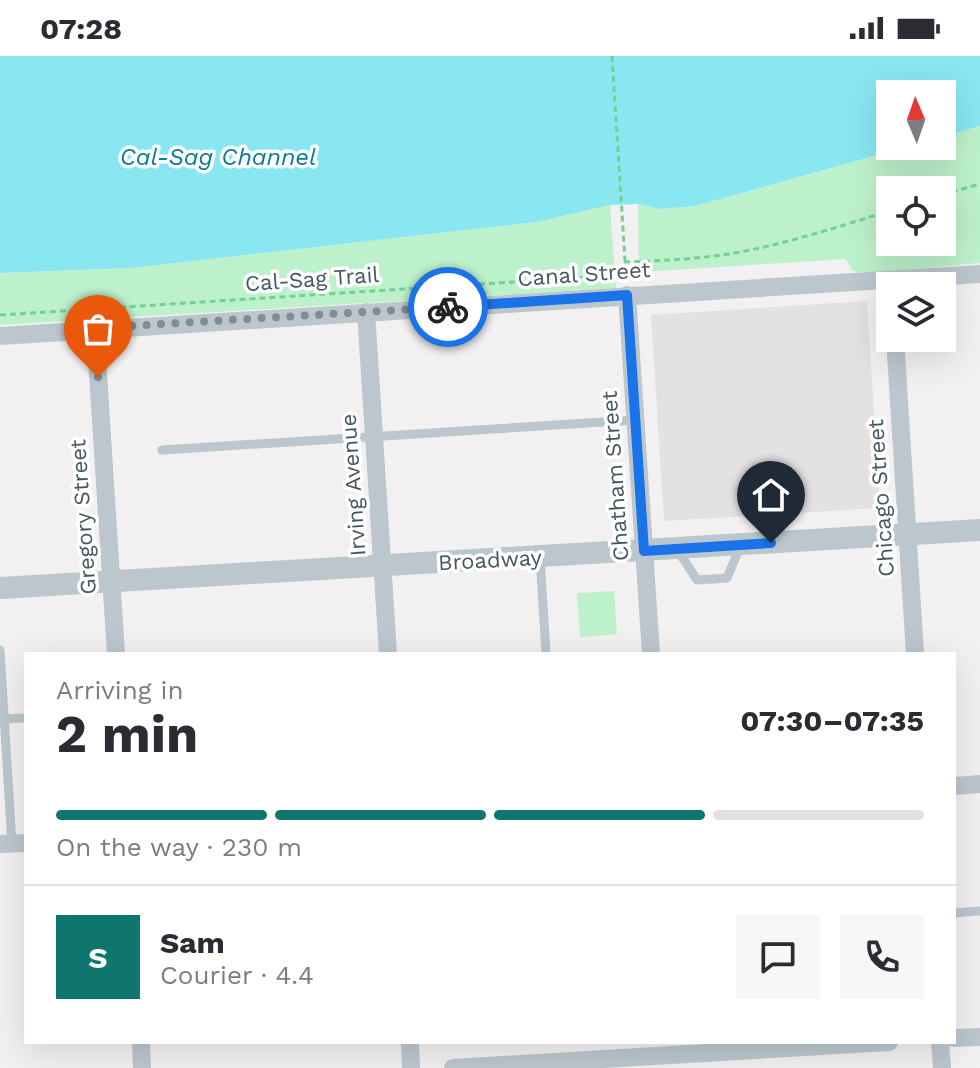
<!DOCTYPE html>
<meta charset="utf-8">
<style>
:root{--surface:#fff;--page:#f7f7f7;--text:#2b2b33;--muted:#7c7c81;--line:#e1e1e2;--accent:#0f766e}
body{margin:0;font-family:"Work Sans",sans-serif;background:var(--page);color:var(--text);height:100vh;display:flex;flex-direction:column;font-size:30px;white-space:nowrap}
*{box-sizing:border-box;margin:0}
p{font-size:26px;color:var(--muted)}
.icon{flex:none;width:44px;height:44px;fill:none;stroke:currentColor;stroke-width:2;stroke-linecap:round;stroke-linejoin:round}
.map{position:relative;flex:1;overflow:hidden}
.drawer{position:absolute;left:24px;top:596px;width:932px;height:392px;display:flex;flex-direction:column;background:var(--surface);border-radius:0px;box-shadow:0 8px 32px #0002}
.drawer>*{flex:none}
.needle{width:52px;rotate:358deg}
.fabs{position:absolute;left:876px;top:24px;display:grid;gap:16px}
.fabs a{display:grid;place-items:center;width:80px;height:80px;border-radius:0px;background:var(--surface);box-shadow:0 8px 32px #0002;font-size:40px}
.pin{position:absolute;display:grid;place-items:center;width:68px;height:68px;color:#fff;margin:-82px -34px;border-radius:50% 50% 50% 0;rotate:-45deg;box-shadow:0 0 8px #0007}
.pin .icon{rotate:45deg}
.courier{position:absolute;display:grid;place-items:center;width:80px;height:80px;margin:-40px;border:6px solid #1a73e8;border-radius:50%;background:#fff;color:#222;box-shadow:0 2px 10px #0007}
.head em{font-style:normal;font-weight:700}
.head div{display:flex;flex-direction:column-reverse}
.head{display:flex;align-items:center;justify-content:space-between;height:136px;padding:0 32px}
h1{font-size:52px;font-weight:700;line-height:60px}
.bar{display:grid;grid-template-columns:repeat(4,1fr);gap:12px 8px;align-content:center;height:96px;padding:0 32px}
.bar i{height:10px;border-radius:6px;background:var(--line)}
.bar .active{background:var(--accent)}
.bar p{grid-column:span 4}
.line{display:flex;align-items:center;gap:20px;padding:0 32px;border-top:2px solid var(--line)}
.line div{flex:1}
.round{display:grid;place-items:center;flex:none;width:84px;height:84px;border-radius:0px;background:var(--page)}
.status{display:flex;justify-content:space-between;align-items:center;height:56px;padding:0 40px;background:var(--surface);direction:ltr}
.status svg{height:22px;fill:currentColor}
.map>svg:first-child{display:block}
</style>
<div class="status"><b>07:28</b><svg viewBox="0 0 49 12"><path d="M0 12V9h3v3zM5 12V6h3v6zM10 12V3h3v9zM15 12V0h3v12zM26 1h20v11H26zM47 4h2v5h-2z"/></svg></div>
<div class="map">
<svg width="980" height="1012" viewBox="0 0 980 1012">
<rect width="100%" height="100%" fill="#f2f0f0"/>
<path fill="#e3e1e2" d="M867,245l13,207 -216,13 -13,-206z"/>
<path fill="#bdf1cb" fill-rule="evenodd" d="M980,70v137c-41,3 -82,9 -123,9l-5,-2 -6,-11 -207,13 -1,-68 22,5 35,-3 215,-60h32v-9zM890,134h52v52h-52z
M610,149l6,83 -616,37v-52l131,-5 406,-46z
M614,535l3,43 -37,3 -3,-44z"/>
<path fill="#88e7f0" d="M0,0h980v70l-38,11v-43h-52v52h20l-215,60 -35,3 -22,-5 -28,1 -73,17 -406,46 -131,5z"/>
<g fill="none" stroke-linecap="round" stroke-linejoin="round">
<path stroke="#73d197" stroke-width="3" stroke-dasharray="6 4" stroke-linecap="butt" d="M612,0l14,220
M942,139l38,-11
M624,206c36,-1 70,-3 105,-8 54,-9 108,-27 161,-43
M0,259l637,-41"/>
<path stroke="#bbc6cd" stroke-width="9" d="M162,394l473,-30
M677,493l20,31 30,-2 13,-31
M540,501l6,97
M0,594l12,194
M4,663l22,-1
M954,857l26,-2"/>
<path stroke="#bbc6cd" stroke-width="18" d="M627,239l24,359
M366,256l22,342
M95,272l21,326
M0,280l980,-62
M895,282l20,316
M954,730l26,-2
M0,788l26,-1
M954,982l26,-1
M141,986l1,26
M410,986l1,26
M940,986l2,26
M453,1012l436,-26"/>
<path stroke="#bbc6cd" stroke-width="22" d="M0,532l980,-58"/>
</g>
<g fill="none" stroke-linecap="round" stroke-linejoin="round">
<path stroke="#838c91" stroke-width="8" stroke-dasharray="0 14.4" d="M98,321l-3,-49 353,-21"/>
<path stroke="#1a73e8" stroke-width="10" d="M448,251l179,-12 17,256 127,-8"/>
</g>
<g text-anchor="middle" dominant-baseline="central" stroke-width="7" stroke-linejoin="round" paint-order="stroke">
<g font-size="22" fill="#47565e" stroke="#fff">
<text transform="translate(584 218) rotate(-4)">Canal Street</text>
<text transform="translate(312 223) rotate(-4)">Cal-Sag Trail</text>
<text transform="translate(615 420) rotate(-94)">Chatham Street</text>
<text transform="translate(353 429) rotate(-94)">Irving Avenue</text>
<text transform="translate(881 442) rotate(-94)">Chicago Street</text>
<text transform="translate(83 461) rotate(-94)">Gregory Street</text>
<text transform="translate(490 504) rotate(-3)">Broadway</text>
</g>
<g font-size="24" font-style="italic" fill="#097e8a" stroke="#fff">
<text x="218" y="101">Cal-Sag Channel</text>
</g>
</g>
</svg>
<div class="fabs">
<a><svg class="needle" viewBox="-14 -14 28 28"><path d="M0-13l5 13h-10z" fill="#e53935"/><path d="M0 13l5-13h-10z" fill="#7c7c81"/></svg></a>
<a><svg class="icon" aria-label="locate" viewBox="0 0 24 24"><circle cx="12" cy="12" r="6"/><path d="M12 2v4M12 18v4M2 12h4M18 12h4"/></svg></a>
<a><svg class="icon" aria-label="layers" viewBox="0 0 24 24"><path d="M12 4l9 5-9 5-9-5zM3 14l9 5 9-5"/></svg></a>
</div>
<div class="pin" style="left:98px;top:321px;background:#ea580c"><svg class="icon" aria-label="bag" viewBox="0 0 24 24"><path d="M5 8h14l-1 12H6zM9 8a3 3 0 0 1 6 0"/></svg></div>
<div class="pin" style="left:771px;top:487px;background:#1f2937"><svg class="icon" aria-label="home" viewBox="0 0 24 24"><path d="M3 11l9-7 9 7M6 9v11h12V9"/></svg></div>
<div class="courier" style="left:448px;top:251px"><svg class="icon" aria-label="bike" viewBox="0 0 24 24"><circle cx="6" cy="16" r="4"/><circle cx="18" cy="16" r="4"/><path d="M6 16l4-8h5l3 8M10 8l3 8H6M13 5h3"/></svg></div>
<section class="drawer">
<div class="head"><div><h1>2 min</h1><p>Arriving in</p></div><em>07:30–07:35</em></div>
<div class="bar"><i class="active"></i><i class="active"></i><i class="active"></i><i></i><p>On the way · 230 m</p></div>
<div class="line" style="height:144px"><b class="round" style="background:var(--accent);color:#fff">S</b><div><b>Sam</b><p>Courier · 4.4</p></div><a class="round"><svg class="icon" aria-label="chat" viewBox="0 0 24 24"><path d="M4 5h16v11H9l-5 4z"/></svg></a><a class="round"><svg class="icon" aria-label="phone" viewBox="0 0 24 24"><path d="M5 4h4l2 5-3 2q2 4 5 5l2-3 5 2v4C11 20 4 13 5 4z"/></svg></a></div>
</section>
</div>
